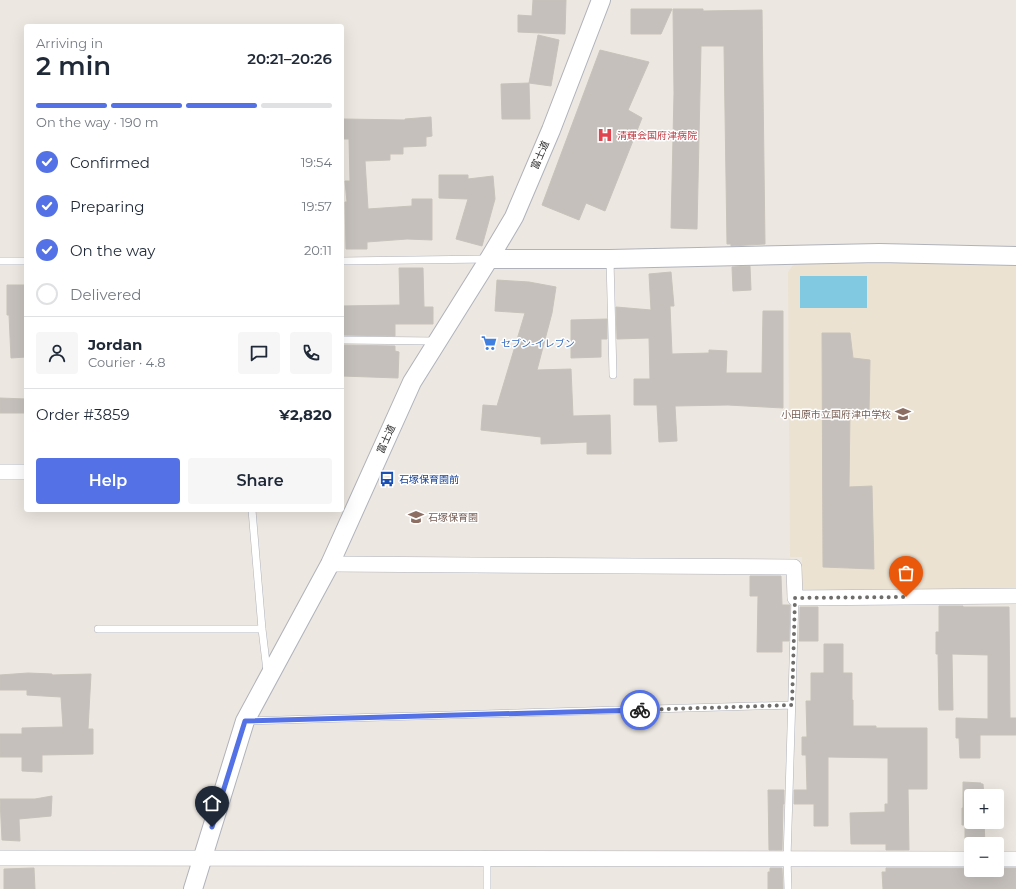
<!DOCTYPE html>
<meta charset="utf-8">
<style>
:root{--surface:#fff;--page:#f6f6f7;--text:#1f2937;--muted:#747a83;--line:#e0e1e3;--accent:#5472e5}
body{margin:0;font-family:Montserrat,"Noto Sans JP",sans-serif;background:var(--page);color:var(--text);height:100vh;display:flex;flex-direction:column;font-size:15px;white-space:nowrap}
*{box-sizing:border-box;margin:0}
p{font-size:13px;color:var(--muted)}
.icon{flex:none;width:22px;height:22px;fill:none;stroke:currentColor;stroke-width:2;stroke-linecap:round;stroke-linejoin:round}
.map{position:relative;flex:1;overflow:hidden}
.drawer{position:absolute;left:24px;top:24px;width:320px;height:488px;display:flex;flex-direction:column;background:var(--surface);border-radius:4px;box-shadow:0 4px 16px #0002}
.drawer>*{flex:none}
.controls{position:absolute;left:964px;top:789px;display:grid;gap:8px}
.controls a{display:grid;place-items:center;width:40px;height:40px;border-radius:4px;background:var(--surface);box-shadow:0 4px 16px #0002;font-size:20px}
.pin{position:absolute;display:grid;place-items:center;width:34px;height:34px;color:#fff;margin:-41px -17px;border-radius:50% 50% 50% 0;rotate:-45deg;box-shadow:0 0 4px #0007}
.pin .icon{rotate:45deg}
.courier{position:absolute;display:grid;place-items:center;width:40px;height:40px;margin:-20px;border:3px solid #5472e5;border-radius:50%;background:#fff;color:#222;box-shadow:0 1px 5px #0007}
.head em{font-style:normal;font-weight:600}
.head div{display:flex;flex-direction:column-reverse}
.head{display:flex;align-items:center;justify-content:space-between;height:68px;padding:0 12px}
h1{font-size:26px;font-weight:600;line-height:30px}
.bar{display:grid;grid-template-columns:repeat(4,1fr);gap:6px 4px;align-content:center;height:48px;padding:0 12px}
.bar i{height:5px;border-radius:3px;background:var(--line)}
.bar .selected{background:var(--accent)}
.bar p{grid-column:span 4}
.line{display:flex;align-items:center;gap:10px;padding:0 12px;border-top:1px solid var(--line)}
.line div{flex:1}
.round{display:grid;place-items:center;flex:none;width:42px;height:42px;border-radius:4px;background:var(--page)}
ol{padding:0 12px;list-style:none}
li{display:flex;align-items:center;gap:12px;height:44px}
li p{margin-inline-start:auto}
li .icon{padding:4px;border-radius:50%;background:var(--accent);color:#fff;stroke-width:4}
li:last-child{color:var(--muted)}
li i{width:22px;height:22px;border:2px solid var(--line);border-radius:50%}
.primary-button{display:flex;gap:8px;margin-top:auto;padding:8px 12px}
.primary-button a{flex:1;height:46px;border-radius:4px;background:var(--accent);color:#fff;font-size:16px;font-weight:600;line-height:46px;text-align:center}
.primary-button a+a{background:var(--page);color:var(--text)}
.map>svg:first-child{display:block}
</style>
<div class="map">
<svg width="1016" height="889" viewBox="0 0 1016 889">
<rect width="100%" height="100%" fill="#ece7e0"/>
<path fill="#ebe2d2" d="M794,264h222v326h-214v-33h-12l-2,-285z"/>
<path fill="#80c9e1" d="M800,276h67v32h-67z"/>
<path fill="#c5c0bc" stroke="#c7c2ba" d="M533,0h33l-1,34 -47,-2v-17l14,1z
M631,9h41l-11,25h-30z
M673,9h30v2l59,-1 3,234 -34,2v-2h-4l-3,-198h-23l-4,183 -26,-1 3,-135z
M538,35l21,5 -8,46 -22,-3z
M600,50l49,12 -21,48 14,8 -37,93 -19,-8 -7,17 -37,-15z
M529,83l1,36h-28l-1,-35z
M431,117l1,19 -6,1v9l-23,1v7h-13v6l-25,1 3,48 44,-3v-7h20v41l-25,-1 -40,3v7h-21l-1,-47h2l-2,-21h5l-1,-42h-5v-20l61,1v-1z
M439,175h29v4l25,-3 2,23 -13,47 -26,-7 12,-40 -29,-1z
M750,266l1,24 -18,1 -1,-24z
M399,268h24l1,39h9v17h-38v12l-53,-1v-29l58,-1z
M671,272l3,34h-4l2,48 37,-1v-3l18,1 -1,22h36l1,-62h20v97l-55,-3 -53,1 2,35 -18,1 -2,-37h-23v-26h16l-1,-41 -32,1 -1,-32 35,3 -2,-36z
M497,280l32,2 27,5 -4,26 -15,57 34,-1 2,47 37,-1 1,39h-24v-12l-46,2v-7l-60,-7 2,-25 14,1 28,-93 -30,-2z
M7,285h19v72l-15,1 -2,-43h-2z
M607,319v20h-6v18l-30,1v-38z
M822,333h28l3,25 17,2 -1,53 -19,-2 -1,76 23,-1 2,83 -51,-2z
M342,345l53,1v5l4,1 -1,26 -56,-2z
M0,398l26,1v14h-26z
M750,576h31l1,29h8l-1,36h-7v11h-25l1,-56h-8z
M939,606h24v1h46l1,111h6v17h-36v23h-20l-1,-20h-3v-20l32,1v-64l-36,-1 1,56h-14l-1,-56h-2v-22h3z
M800,607h18v34h-19z
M824,644h19v29h9v27h1v26h23v2h51v61h-19l1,61h-23v-6h-35l-1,-31 35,-1v-8h3v-46l-60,-1v69h-14v-22h-20v-14h13l-1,-35h-4v-18h5l-1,-36h5v-28h13z
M28,673l24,1v1l39,-1 -3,55h5v25l-51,1v17l-20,-1v-14h-22v-23h22v-6l41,-1 -2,-30 -34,-2v-5h-27v-15z
M963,782l18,1v1h2l1,12h-13v26h13l1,22h-14v6h-6v-25h-3v-17h1z
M768,790h16v14h-1l-1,46h-13z
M52,796l-1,20 -32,3 1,22 -18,-1 -2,-41h35z
M34,868l1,21h-31v-20z
M770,868h12l1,21h-15v-17h2z
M886,868h85v2h26v-2h19v21h-133l-1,-17h4z"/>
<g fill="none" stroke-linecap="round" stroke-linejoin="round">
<defs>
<path id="service" d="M610,260l3,115
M0,261h26
M342,261l145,-2
M342,340l94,1
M252,510l10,119 5,42
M98,629h164
M246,721l546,-16
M487,858v31
M788,889l-1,-30 8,-261"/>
<path id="minor" d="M0,472h26
M330,564l464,3 1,31 221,-2
M0,858l971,1
M997,859h19"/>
<path id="tertiary" d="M489,259h121l269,-6 137,3
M193,889l52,-168 85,-157 82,-182 77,-123 25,-42 37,-87 50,-130"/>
</defs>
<use href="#service" stroke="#b0b2bb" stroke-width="8"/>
<use href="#minor" stroke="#b0b2bb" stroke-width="16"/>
<use href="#tertiary" stroke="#b0b2bb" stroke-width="20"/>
<use href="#service" stroke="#fff" stroke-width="7"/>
<use href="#minor" stroke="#fff" stroke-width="15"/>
<use href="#tertiary" stroke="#fff" stroke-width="18"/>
</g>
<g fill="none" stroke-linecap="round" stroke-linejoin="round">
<path stroke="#6f6d6b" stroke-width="4" stroke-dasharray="0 7.2" d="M640,710l152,-5 3,-107 111,-1"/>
<path stroke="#5472e5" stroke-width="5" d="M212,827l33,-106 395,-11"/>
</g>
<defs>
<symbol id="hospital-bare" viewBox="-9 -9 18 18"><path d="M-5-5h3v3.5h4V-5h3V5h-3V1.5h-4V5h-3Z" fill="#e0444e" stroke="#fff" stroke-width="2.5" paint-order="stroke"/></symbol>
<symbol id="supermarket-bare" viewBox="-9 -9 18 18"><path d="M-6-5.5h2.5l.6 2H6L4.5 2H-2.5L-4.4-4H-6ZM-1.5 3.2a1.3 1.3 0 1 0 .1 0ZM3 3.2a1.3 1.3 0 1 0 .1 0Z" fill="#3f7fe0" stroke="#fff" stroke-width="2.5" paint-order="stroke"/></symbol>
<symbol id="school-bare" viewBox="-9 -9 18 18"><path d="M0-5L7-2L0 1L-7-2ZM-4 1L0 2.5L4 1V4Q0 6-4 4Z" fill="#8d6e63" stroke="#fff" stroke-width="2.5" paint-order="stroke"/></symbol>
<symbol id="bus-bare" viewBox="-9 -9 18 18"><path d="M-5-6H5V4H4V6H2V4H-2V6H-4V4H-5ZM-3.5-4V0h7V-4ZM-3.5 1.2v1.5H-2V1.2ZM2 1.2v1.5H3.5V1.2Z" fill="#1a4fb4" stroke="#fff" stroke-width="2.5" paint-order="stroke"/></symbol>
</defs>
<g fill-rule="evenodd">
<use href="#hospital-bare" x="594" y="124" width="22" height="22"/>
<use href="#supermarket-bare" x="478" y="332" width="22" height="22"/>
<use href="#school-bare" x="892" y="403" width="22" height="22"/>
<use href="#bus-bare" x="376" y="468" width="22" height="22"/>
<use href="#school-bare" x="405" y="506" width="22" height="22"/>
</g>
<g text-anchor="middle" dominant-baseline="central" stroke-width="3" stroke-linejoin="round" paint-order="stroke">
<g font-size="10" fill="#be3a42" stroke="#fff" text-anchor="start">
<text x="617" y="135">清輝会国府津病院</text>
</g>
<g font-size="10" fill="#2c2c2c" stroke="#fff">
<text transform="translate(540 155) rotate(-67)">富士道</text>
<text transform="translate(386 439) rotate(-66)">富士道</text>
</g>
<g font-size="10" fill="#366cbe" stroke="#fff" text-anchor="start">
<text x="501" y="343">セブン-イレブン</text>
</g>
<g font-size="10" fill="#785e54" stroke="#fff" text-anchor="end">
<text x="891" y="414">小田原市立国府津中学校</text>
<text x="428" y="517" text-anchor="start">石塚保育園</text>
</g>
<g font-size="10" fill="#164399" stroke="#fff" text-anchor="start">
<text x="399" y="479">石塚保育園前</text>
</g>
</g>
</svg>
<div class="controls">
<a>+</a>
<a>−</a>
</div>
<div class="pin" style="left:906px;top:597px;background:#ea580c"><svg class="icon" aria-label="bag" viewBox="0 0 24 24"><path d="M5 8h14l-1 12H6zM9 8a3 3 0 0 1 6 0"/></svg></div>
<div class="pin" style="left:212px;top:827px;background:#1f2937"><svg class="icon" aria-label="home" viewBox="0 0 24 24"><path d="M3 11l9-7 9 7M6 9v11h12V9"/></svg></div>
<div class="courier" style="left:640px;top:710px"><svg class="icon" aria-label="bike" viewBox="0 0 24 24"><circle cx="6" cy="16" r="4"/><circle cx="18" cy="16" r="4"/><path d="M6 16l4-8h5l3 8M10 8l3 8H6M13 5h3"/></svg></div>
<section class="drawer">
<div class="head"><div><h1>2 min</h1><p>Arriving in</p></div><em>20:21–20:26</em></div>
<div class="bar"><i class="selected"></i><i class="selected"></i><i class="selected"></i><i></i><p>On the way · 190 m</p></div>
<ol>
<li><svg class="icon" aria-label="check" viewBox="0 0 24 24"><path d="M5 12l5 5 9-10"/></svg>Confirmed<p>19:54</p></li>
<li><svg class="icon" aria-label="check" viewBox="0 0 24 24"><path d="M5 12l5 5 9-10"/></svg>Preparing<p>19:57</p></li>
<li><svg class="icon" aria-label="check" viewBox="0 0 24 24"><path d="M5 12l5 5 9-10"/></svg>On the way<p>20:11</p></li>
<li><i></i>Delivered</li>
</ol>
<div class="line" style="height:72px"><a class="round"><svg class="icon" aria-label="person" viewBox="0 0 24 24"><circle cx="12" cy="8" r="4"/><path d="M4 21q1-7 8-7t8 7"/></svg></a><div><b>Jordan</b><p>Courier · 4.8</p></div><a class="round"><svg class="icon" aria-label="chat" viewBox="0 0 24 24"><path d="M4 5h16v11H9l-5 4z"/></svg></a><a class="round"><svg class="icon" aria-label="phone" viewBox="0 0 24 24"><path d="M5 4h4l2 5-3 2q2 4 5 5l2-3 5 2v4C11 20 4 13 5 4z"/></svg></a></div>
<div class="line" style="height:52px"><div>Order #3859</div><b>¥2,820</b></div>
<div class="primary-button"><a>Help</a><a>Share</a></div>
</section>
</div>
